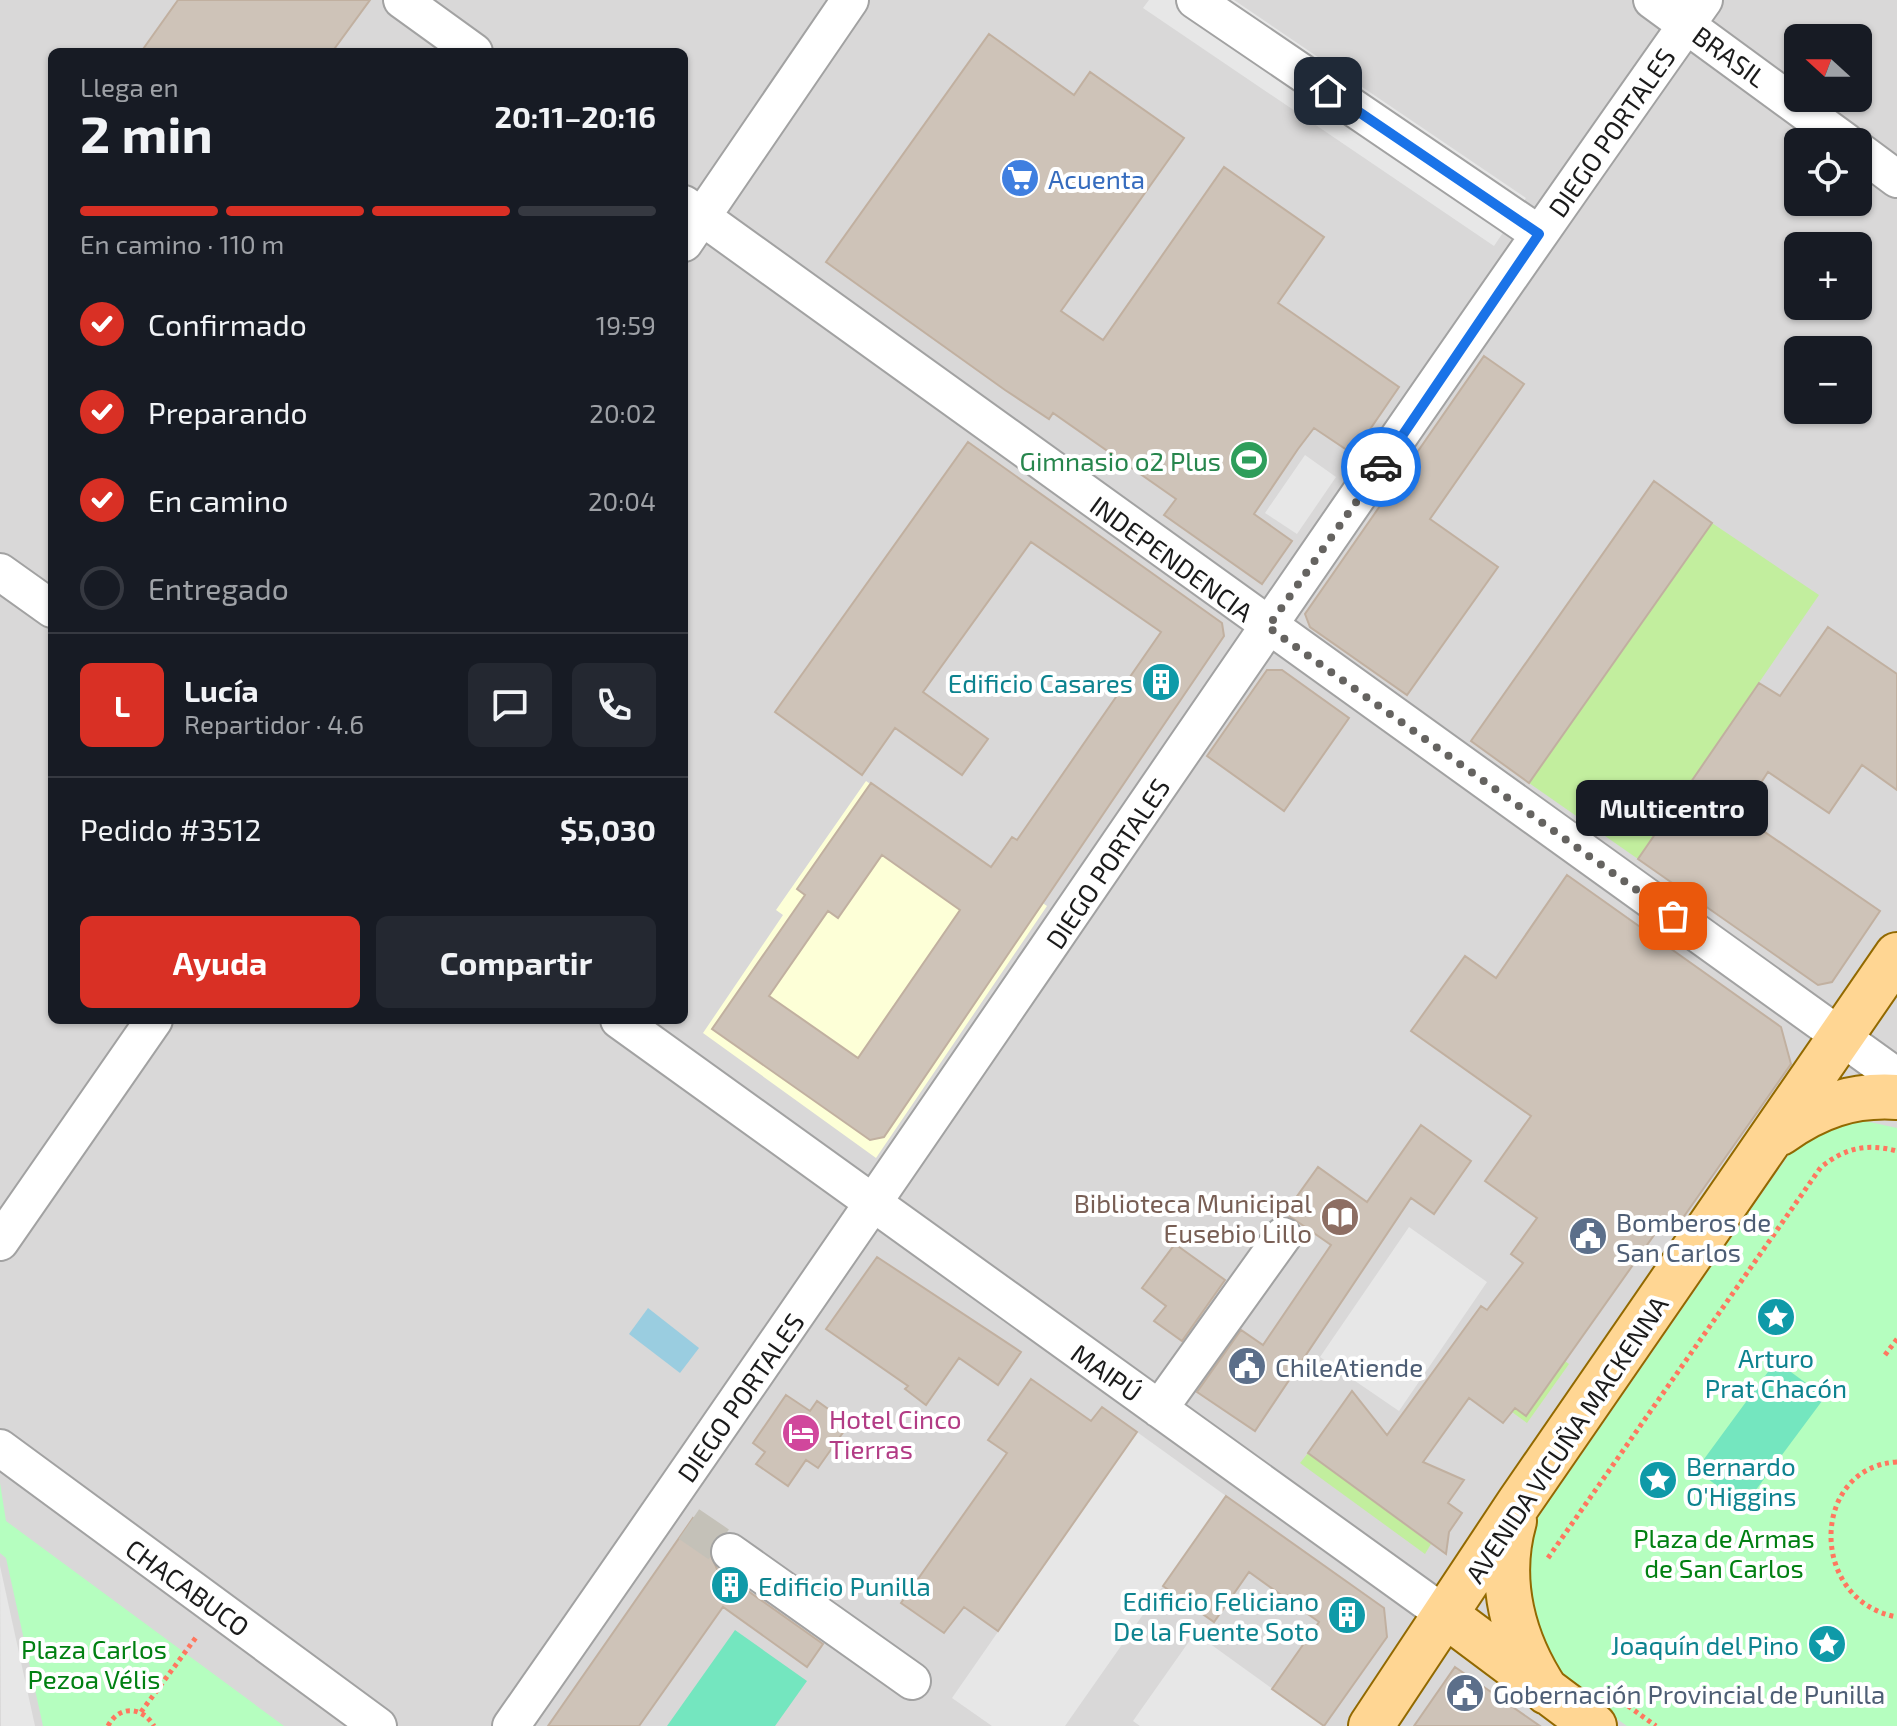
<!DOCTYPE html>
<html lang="es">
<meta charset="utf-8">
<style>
:root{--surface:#171b24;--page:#242831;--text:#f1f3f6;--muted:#9ea1a6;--line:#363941;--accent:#d93025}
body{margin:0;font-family:"Exo 2",sans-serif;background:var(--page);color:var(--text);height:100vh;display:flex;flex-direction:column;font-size:30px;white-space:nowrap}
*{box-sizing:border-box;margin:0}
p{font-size:26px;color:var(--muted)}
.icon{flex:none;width:44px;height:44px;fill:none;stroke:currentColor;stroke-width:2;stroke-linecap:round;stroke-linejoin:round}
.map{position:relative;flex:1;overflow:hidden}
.side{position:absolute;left:48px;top:48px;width:640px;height:976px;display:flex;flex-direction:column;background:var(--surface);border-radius:12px;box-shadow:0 2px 6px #0004}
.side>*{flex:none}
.needle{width:52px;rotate:291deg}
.tools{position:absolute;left:1784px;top:24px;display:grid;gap:16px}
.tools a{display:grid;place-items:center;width:88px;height:88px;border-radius:12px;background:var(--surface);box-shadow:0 2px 6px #0004;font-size:40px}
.pin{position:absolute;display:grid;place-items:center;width:68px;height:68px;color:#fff;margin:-34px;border-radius:16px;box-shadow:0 4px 12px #0006}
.courier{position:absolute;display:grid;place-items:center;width:80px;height:80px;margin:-40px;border:6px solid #1a73e8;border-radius:50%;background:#fff;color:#222;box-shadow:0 2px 10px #0007}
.bubble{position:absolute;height:56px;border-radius:12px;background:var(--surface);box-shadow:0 2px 6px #0004;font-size:26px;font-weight:700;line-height:56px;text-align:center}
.summary em{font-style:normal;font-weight:700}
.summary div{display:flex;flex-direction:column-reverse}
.summary{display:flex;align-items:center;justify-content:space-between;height:136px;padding:0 32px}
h1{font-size:52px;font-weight:700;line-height:60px}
.bar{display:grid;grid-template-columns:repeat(4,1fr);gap:12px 8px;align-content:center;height:96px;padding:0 32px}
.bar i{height:10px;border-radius:6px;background:var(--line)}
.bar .selected{background:var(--accent)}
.bar p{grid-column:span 4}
.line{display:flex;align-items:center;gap:20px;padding:0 32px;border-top:2px solid var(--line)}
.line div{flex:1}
.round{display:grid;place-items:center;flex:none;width:84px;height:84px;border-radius:12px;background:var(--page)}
ol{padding:0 32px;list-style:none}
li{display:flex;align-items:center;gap:24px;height:88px}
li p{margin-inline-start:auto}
li .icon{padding:8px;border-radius:50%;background:var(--accent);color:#fff;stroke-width:4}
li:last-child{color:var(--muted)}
li i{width:44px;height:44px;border:4px solid var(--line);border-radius:50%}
.primary-button{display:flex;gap:16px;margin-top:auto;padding:16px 32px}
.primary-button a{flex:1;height:92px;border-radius:12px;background:var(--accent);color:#fff;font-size:32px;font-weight:700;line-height:92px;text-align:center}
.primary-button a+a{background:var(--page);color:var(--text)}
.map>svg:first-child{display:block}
</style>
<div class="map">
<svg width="1897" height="1726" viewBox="0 0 1897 1726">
<rect width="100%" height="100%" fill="#eeeadf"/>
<path fill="#d9d8d8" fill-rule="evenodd" d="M0,0h1897v1726h-1897zM1798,38h60v60h-60zM52,52h632v968h-632zM1798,142h60v60h-60zM1798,246h60v60h-60zM1798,350h60v60h-60z"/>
<path fill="#fdffd7" d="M866,781l181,125 -171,252 -173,-125 80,-118 -7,-5z"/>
<path fill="#c2ee9e" d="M1712,523l107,72 -181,264 -109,-76z
M1565,1361l4,3 -42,59 -15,-11 3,-4 11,8z
M1308,1453l123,91 -6,10 -125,-91z"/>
<path fill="#b5febf" d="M1865,1121l32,7v598h-270l-66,-47 -28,-31 -11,-107 277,-401 28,-17z
M0,1483l6,38 278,205h-241l-37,-168 -6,-5z"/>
<path fill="#74e6bf" d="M1776,1361l49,36 -81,109 -48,-36z
M735,1630l72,51 -32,45h-108z"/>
<path fill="#e7e7e7" d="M1149,0h85l292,198 -32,48 -351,-238z
M1305,455l31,22 -39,57 -32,-21z
M1409,1227l78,55 -88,129 -79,-54z
M1137,1432l89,64 -161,230h-73l-40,-28z
M0,1566l35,160h-34z
M1195,1633l129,93h-184l-7,-5z"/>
<path fill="#9acde0" d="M648,1308l51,40 -19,25 -51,-39z"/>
<path fill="#cec3b8" stroke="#c1b0a0" stroke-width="2" fill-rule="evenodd" d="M178,0h192l-38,52h-191z
M989,34l85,61 16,-23 94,66 -123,173 42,29 121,-173 100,70 -46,66 121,84 -46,67 -39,-26 -16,21 -44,65 38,27 -30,43 -98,-69 12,-16 -123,-86 -4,6 -44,-29 -179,-128z
M1484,356l40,28 -94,135 68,48 -91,128 -97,-68 -5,-13z
M968,442l254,181 2,13 -340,501 -14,3 -158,-111 93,-134 -8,-6 74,-106 120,84 21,-30 5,3 144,-208 -130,-90 -108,150 65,47 -26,36 -67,-47 -33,47 -87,-63zM882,855l78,55 -102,148 -89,-62 59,-85 10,7z
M1654,481l58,42 -183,260 -58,-42z
M1828,627l69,47v116l-35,-25 -33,48 -61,-41 -28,43 140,96 -48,71 -14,3 -180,-126 121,-176 21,13z
M1267,670h15l67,48 -65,93 -77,-55z
M1567,875l214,152 10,37 -111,158 -11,-8 -143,202 -11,-8 -12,15 -34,-25 -46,64 41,18 -16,23 14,10 -13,19 -3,22 -138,-101 44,-62 35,44 94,-129 6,4 36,-47 -12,-9 26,-36 -52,-37 46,-65 -120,-85 54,-75 31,22z
M1421,1125l50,36 -37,53 -23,-16 -156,233 -58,-39 44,-62 22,15 68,-100 -46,-32 33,-46 49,35z
M1175,1244l50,36 -43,61 -28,-20 12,-15 -24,-18z
M877,1257l144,95 -23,33 -39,-27 -33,47 -21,-16 3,-3 -82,-57z
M1031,1379l60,42 11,-14 35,25 -139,199 -34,-24 -20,26 -43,-30 106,-150 -19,-13z
M786,1395l24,16 7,-10 32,23 -31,44 -12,-8 -18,26 -32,-22 9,-12 -12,-9z
M1226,1496l158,112 3,29 -63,89 -52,-37 47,-67 -70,-50 -35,50 -51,-36z
M693,1518l25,17 -9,16 8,18 106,75 -16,23 -84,-60 -84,119h-91z
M1455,1667l85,59h-126z"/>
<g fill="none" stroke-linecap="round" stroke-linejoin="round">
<path stroke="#c4c1b8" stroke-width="36" stroke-dasharray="36 18" stroke-linecap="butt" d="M689,1524l41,28"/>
<defs>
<path id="minor" d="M402,0l72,52
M1195,0l344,234
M1652,0l194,142
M1858,150l39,29
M684,204l1213,873
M684,243l166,-243
M0,572l52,37
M619,1020l828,596
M0,1242l154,-222
M1159,1409l124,-173
M0,1448l378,278
M730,1552l182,129
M511,1726c401,-573 789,-1155 1193,-1726"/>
<path id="major" d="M1780,1133c36,-26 72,-39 117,-36
M1514,1521c-17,60 -1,120 33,171
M1447,1616l147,110
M1371,1726l148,-223 378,-548"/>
</defs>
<use href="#minor" stroke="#a2a2a2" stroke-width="40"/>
<use href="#major" stroke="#926900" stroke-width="48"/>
<path stroke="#ff775f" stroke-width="5" stroke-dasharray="4 4" stroke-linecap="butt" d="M1885,1355l12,-16
M1897,1462c-87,5 -89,139 0,155
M1548,1558l273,-391c24,-19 46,-24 76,-16
M1628,1706l28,20
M141,1712l56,-76
M108,1726c11,-21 34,-20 46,0"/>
<use href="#minor" stroke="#fff" stroke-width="36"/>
<use href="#major" stroke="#ffd693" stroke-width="44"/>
</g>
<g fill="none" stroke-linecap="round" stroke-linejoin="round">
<path stroke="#656360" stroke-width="8" stroke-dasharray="0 14.4" d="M1381,467l-113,160 405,289"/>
<path stroke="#1a73e8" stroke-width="10" d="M1328,91l211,143 -158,233"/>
</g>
<defs>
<symbol id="supermarket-disc" viewBox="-11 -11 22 22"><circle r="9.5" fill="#3f7fe0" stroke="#fff"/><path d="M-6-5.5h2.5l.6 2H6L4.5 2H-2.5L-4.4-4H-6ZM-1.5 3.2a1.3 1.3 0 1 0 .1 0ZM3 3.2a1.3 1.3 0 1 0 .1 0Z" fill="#fff"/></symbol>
<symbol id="stadium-disc" viewBox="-11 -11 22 22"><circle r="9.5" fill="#2e9e5b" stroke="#fff"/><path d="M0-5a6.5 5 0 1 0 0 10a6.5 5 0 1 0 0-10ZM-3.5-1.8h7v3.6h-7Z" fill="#fff"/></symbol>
<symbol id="building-disc" viewBox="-11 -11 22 22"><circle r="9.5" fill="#0f9aa8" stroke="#fff"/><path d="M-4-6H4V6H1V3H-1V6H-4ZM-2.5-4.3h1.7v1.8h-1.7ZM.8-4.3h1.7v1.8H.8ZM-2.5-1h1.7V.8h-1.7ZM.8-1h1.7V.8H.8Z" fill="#fff"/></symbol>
<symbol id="library-disc" viewBox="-11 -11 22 22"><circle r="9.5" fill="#8d6e63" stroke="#fff"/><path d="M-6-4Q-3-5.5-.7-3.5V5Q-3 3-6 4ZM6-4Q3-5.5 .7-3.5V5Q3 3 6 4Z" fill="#fff"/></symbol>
<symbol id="civic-disc" viewBox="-11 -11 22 22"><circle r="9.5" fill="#5c6f8a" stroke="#fff"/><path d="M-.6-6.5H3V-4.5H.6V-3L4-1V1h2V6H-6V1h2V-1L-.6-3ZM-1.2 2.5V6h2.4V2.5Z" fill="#fff"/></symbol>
<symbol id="sight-disc" viewBox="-11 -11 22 22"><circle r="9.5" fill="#0f9aa8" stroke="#fff"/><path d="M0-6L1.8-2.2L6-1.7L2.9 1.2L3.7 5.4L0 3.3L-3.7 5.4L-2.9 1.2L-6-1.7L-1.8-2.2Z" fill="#fff"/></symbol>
<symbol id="hotel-disc" viewBox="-11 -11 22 22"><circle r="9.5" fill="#d1479c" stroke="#fff"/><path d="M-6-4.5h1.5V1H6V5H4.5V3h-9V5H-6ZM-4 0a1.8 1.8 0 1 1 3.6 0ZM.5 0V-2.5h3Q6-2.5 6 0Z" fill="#fff"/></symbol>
</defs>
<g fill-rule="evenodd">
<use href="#supermarket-disc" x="998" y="156" width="44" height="44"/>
<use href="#stadium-disc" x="1227" y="438" width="44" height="44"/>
<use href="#building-disc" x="1139" y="660" width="44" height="44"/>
<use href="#library-disc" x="1318" y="1195" width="44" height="44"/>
<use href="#civic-disc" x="1566" y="1214" width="44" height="44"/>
<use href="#sight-disc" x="1754" y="1295" width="44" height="44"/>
<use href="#civic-disc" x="1225" y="1344" width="44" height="44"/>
<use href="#hotel-disc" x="779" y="1411" width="44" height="44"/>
<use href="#sight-disc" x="1636" y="1458" width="44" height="44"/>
<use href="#building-disc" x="708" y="1563" width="44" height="44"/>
<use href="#building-disc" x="1325" y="1593" width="44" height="44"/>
<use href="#sight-disc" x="1805" y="1622" width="44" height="44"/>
<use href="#civic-disc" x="1443" y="1671" width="44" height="44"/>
</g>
<g text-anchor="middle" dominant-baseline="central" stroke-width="8" stroke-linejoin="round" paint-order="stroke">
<g font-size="26" fill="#1b1b1b" stroke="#fff">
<text transform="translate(1730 56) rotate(36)">BRASIL</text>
<text transform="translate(1611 132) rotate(-55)">DIEGO PORTALES</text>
<text transform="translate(1172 558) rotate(36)">INDEPENDENCIA</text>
<text transform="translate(1107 863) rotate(-56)">DIEGO PORTALES</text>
<text transform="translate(1107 1372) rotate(35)">MAIPÚ</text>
<text transform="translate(740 1397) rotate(-55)">DIEGO PORTALES</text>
<text transform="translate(1566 1439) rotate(-56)">AVENIDA VICUÑA MACKENNA</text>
<text transform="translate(188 1587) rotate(36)">CHACABUCO</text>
</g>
<g font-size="26" fill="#366cbe" stroke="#fff" text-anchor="start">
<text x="1048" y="178">Acuenta</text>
</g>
<g font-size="26" fill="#27864d" stroke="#fff" text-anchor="end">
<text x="1221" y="460">Gimnasio o2 Plus</text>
</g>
<g font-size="26" fill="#0d838f" stroke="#fff" text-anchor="end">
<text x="1133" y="682">Edificio Casares</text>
<text x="1776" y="1357" text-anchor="middle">Arturo<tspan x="1776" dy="30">Prat Chacón</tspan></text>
<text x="1686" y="1465" text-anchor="start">Bernardo<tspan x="1686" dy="30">O'Higgins</tspan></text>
<text x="758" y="1585" text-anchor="start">Edificio Punilla</text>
<text x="1319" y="1600">Edificio Feliciano<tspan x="1319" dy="30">De la Fuente Soto</tspan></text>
<text x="1799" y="1644">Joaquín del Pino</text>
</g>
<g font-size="26" fill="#785e54" stroke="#fff" text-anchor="end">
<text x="1312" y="1202">Biblioteca Municipal<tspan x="1312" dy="30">Eusebio Lillo</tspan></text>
</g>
<g font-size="26" fill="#4e5e75" stroke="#fff" text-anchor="start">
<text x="1616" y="1221">Bomberos de<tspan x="1616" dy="30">San Carlos</tspan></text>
<text x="1275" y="1366">ChileAtiende</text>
<text x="1493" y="1693">Gobernación Provincial de Punilla</text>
</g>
<g font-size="26" fill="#b23c85" stroke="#fff" text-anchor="start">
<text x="829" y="1418">Hotel Cinco<tspan x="829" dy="30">Tierras</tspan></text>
</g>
<g font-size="26" fill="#018012" stroke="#fff">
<text x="1724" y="1537">Plaza de Armas<tspan x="1724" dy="30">de San Carlos</tspan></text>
<text x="94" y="1648">Plaza Carlos<tspan x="94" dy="30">Pezoa Vélis</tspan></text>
</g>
</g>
</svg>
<div class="tools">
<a><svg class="needle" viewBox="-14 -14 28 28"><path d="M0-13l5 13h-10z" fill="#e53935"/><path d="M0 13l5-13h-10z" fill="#9ea1a6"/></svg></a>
<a><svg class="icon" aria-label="locate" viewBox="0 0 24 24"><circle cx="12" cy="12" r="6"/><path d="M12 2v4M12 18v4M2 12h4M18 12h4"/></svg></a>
<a>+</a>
<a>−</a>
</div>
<div class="pin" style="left:1673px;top:916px;background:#ea580c"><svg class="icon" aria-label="bag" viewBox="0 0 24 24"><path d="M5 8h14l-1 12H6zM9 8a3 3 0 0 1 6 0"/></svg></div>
<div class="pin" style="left:1328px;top:91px;background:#1f2937"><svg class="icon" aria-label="home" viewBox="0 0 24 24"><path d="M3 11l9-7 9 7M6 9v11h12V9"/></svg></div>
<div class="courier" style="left:1381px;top:467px"><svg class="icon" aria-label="car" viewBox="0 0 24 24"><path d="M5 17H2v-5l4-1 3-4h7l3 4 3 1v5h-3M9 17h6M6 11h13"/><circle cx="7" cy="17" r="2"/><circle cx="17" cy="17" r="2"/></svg></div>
<div class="bubble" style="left:1576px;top:780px;width:192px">Multicentro</div>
<section class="side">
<div class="summary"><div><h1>2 min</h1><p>Llega en</p></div><em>20:11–20:16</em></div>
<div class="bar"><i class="selected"></i><i class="selected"></i><i class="selected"></i><i></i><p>En camino · 110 m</p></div>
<ol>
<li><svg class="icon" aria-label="check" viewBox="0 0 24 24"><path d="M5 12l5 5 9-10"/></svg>Confirmado<p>19:59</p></li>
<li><svg class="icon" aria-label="check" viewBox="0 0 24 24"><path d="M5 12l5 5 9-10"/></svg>Preparando<p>20:02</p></li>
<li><svg class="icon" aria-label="check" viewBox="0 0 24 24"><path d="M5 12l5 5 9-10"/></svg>En camino<p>20:04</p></li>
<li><i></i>Entregado</li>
</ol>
<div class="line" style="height:144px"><b class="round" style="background:var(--accent);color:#fff">L</b><div><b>Lucía</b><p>Repartidor · 4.6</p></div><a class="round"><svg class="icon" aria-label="chat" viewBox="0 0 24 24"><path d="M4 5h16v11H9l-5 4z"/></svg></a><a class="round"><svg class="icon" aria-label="phone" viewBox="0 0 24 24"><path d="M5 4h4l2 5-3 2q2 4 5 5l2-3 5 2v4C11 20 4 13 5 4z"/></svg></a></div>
<div class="line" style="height:104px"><div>Pedido #3512</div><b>$5,030</b></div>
<div class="primary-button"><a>Ayuda</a><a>Compartir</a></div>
</section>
</div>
